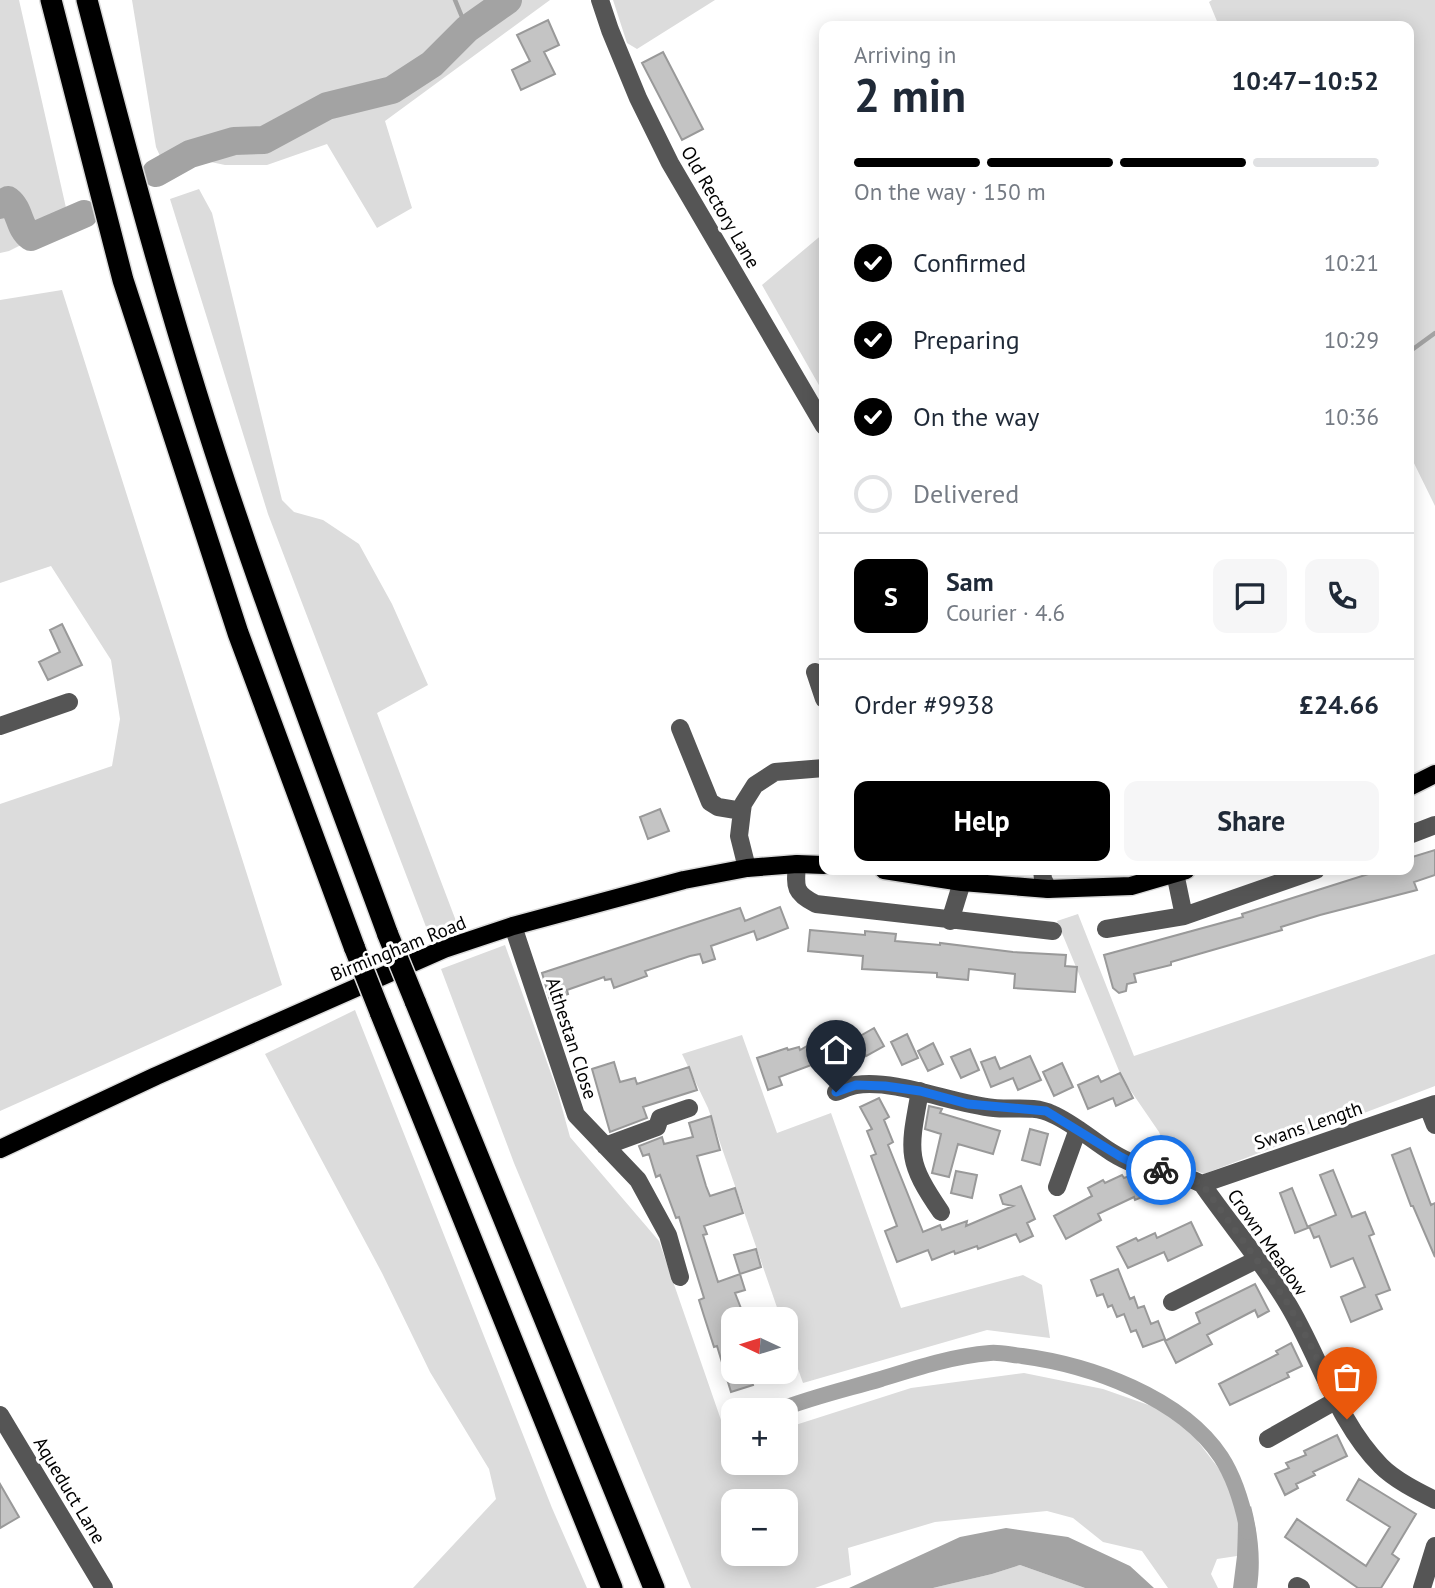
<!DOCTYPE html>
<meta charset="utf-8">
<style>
:root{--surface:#fff;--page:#f6f6f7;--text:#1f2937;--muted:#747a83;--line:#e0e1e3;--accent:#000}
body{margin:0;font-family:"PT Sans",sans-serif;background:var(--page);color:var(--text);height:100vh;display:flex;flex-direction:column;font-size:26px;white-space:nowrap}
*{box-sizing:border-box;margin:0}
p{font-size:23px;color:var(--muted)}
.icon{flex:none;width:38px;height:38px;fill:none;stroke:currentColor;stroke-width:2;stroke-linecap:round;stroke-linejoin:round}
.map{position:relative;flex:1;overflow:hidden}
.drawer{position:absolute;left:819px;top:21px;width:595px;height:854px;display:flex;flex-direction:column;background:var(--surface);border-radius:14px;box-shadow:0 4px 18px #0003}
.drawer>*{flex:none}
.needle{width:46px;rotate:274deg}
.tools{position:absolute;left:721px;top:1307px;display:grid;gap:14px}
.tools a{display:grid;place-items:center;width:77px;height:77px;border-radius:14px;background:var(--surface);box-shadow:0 4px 18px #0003;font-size:35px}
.pin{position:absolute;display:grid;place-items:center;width:60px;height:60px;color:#fff;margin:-72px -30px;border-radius:50% 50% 50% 0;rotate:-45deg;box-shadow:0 0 7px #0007}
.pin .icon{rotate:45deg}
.courier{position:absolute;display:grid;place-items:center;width:70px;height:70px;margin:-35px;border:5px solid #1a73e8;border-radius:50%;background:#fff;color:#222;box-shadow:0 2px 9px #0007}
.overview em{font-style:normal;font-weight:700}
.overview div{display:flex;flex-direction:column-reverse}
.overview{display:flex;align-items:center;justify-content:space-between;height:119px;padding:0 35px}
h1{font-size:46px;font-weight:700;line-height:52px}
.bar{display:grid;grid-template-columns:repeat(4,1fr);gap:10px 7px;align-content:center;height:84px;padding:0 35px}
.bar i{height:9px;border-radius:5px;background:var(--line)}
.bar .selected{background:var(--accent)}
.bar p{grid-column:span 4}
.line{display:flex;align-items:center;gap:18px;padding:0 35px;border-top:2px solid var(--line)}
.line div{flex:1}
.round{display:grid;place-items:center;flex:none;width:74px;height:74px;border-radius:14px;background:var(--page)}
ol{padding:0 35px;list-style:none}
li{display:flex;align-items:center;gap:21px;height:77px}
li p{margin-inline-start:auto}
li .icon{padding:7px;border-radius:50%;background:var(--accent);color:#fff;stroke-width:4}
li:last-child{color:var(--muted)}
li i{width:38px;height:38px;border:4px solid var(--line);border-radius:50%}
.primary-button{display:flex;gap:14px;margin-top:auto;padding:14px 35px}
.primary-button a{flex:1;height:80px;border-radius:14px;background:var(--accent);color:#fff;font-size:28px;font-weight:700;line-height:80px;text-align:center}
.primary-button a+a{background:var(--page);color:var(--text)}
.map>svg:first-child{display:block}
</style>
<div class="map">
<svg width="1435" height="1588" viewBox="0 0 1435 1588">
<rect width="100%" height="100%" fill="#fff"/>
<path fill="#dcdcdc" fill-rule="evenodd" d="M0,0h19l50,221 -60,30 -9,2z
M132,0h418l-165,121 27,87 -35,20 -50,-84 -60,21h-42l-19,-4 -38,13 -12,-27z
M613,0h102l-78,49 -10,-6z
M1212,0h223v506l-26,-53v-427h-190l-10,-24z
M199,189l13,24 70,287 12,12 29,8 36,24 33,60 36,81 -51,28 79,208 -28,11 -160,-418 -98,-315z
M824,233v161l-62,-109z
M62,290l220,695 -282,126v-307l112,-38 8,-47 -9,-59 -60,-94 -51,17v-283z
M1078,914l56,142 301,-102v132l-231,88 -34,-15 -11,-27 -37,-54 -65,-157z
M505,945l52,145 13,47 89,104 71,205 3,-1v18h53v-35l125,-40 113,-15 79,16 57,20 33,26 33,43 12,41 -1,37 -20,3 -6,15 7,14h-50l-26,-37 -39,-9 -30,-24 -26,-7 -112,11 -87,26 3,27 -36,13h-124l-177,-425 -73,-194zM733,1502h53v52h-53z
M355,1010l197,498 35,80h-174l83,-89 -7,-30 -59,-97 -48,-99 -117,-219z
M742,1035l35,98 54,-20 70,195 122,-33 19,10 8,53 -63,-8 -184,53 -17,-48v-15l-5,-1 -73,-211 -26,-54z
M1020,1565l65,23h-152l59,-14z"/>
<path fill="#a3a3a3" d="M1251,1506c7,28 10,53 6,82h-24l4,-32 1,-37z
M1006,1528l62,9 62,29 24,22h-69l-65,-23 -28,9 -59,14h-84l111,-51z"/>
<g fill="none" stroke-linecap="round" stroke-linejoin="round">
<path stroke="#a3a3a3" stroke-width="4.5" d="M455,0l12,29
M1409,352l26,-19"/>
<path stroke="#a3a3a3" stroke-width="16" d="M779,1410c33,-13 68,-21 102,-31 35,-11 72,-23 109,-26 10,-1 21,2 32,3 68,9 159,41 199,101 15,23 22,49 27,75"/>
<path stroke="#a3a3a3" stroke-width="28" d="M156,173l34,-19 44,-13 30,-1 63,-34 65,-16 40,-26 35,-35 41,-29
M0,205l8,-5c13,10 10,28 23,37l53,-23"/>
</g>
<path fill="#c4c4c4" stroke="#999" stroke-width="2" d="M548,20l11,25 -15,7 11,22 -34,16 -9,-20 18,-9 -13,-26z
M663,52l40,77 -21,11 -40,-77z
M62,624l20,41 -34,15 -9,-18 21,-10 -10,-22z
M660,809l9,22 -21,8 -8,-22z
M1435,850v25l-21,7 3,8 -97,25 -39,12 1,3 -111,32v3l-37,9 2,8 -9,2 -1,7 -7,2 -6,-5 -9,-33 139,-38 -1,-3 139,-44h28v-12z
M780,907l8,21 -31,12 -3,-9 -43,15 4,13 -12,4 -3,-9 -10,2 -45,15 2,5 -33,12 -3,-9 -6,1 -1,-3 -37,13 1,4 -18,6 -8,-27 198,-65 5,13z
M810,930l55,5v-4l31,3 -1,7 45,4v-2l73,9 53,3 -1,11 12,1 -2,25 -61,-4 1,-14 -46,-5 -1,11 -31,-3v-4l-75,-4 1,-13 -55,-5z
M874,1028l10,18 -18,10 -3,-6 -15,8 -3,-5 -21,11 -2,-3 -43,16 3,8 -14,5 -11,-32 30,-10 1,2 11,-3 1,3 30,-17 3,6 16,-8 4,9z
M907,1034l11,24 -16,7 -11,-23z
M933,1043l10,21 -15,7 -10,-20z
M970,1049l9,21 -18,8 -10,-21z
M1030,1056l11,24 -23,10 -5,-12 -22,9 -10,-25 14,-5 5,12z
M614,1062l6,20 15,-4 2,6 52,-17 8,23 -54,17 4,11 -37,14 -18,-63z
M1062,1063l11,24 -19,9 -11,-24z
M1120,1073l13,25 -17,8 -3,-8 -25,11 -10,-24 20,-9 3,6z
M879,1098l10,19 -5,3 9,22 -5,3 35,87 17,-7 2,5 25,-9 -1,5 47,-20 -10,-2 -3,-9 21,-9 14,33 -8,4 6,13 -13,6 -4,-8 -38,15 -1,-3 -22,8 -1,-3 -22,9 -4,-10 -31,12 -12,-31 12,-5 -26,-70 5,-2 -9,-23 5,-2 -12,-22z
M929,1106l13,3 -2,4 60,18 -7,23 -35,-10 -9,33 -17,-4 9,-39 -16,-5z
M711,1116l9,34 -23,6 9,30 4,10 25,-8 8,25 -39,13 3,8 -4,1 15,47 22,-8 5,16 -10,3 7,18 -18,7 9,31v23h16l4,13 -22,7 -14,-46 -3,1 -10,-31 -5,-16 5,-2 -25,-81 -3,1 -16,-43 -4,2 -7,-23 -6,2 -4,-10 23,-9 2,7 29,-7 -4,-14z
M1030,1129l18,5 -8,31 -18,-5z
M1410,1148l21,57 4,-2v54l-22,-51h-2l-19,-51z
M1333,1170l19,47 13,-5 9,22 -5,2 21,54 -14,5 6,14 -31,13 -10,-25 24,-10 -12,-29 -22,9 -12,-31 -5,2 -5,-12 27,-11 -16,-40z
M956,1171l21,4 -5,23 -21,-5z
M1122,1175l2,3 8,-3 7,2 8,18 -12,5 -1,-3 -36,17 3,6 -35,19 -12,-23 38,-20 -4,-8 15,-8 2,3z
M1292,1188l16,40 -13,5 -15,-40z
M1191,1222l11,23 -34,16 -4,-9 -36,16 -11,-21 19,-9 2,3 17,-8 2,5z
M756,1249l5,18 -21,7 -6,-19z
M1118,1269l12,30 4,-2 4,11 6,-2 7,18 7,-3 7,18 -22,8 -7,-17 -5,2 -7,-18 -7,3 -5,-12 -4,2 -5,-13 -6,2 -6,-16z
M1255,1284l14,27 -11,6 -3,-7 -48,25 5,9 -36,19 -11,-22 35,-18 -4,-10z
M1291,1343l11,23 -15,7 2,4 -59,28 -11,-21 59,-30 -2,-3z
M1337,1435l10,21 -34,16 2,3 -19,9 2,4 -13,7 -10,-21 14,-6 -3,-5 20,-8 -2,-4z
M1359,1479l57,35 -24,40 7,5 -18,29h-23l-73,-51 12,-18 69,47 24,-39 -43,-27z
M0,1484l19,33 -19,11z"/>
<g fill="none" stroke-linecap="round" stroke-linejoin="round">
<defs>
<path id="major" d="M1409,787l26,-13
M884,870l78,12 86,7 83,-3 55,-16
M0,1149l156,-73 288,-127 69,-23 171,-46 63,-12 50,-4 27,1"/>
<path id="highway" d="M51,0l72,280 115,353 117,316
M87,0c45,174 92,348 150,518 47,140 100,278 151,417
M415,1001l239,587
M380,1012l232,576"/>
</defs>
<use href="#major" stroke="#dbdbdb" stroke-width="21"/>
<use href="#highway" stroke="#dbdbdb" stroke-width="24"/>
<path stroke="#555" stroke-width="18" d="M600,0l10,30 28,68 32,65 154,263
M815,672l9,27
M0,726l69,-24
M680,728l30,74 8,5 24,4
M1409,835l26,-10
M797,864c-2,23 -3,29 19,40l237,27
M747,868l-8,-32 3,-25 1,-7 12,-19 20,-13 49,-4
M1042,870l1,9 5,10
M1175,873l9,43
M950,921l12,-39
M513,926l63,189 62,65 30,55 12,42
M1106,929l78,-13 132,-46
M920,1091c-11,60 -15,69 21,121
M836,1092c6,-2 13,-6 20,-7 41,-6 96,19 138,23 19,2 40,-3 58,6 30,13 52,39 83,50 23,7 45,9 67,20 27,39 59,76 84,117 33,53 50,120 95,165 14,14 36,25 54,34
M1428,1107l7,18
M605,1146l52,-19 3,-9 29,-10
M1202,1184l233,-80
M1057,1187l21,-58
M1172,1302l84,-42
M0,1415l104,173
M1268,1439l69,-39
M1297,1586l4,2
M1422,1588l13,-42"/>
<use href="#major" stroke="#000" stroke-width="18"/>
<use href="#highway" stroke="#000" stroke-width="21"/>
<defs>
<path id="highway-bridge" d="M388,935l27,66
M355,949l25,63"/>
</defs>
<use href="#highway-bridge" stroke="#dbdbdb" stroke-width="24" stroke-linecap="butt"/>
<use href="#highway-bridge" stroke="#000" stroke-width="21"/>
</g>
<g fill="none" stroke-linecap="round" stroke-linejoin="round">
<path stroke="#595959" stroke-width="7" stroke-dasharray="0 12.6" d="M1161,1170l25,6 16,8 83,115 22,39 40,81"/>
<path stroke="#1a73e8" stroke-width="9" d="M836,1092l20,-7 29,1 35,5 48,13 78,7 75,46 12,6 28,7"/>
</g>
<g text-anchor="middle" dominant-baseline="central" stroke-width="6" stroke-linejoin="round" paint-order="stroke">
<g font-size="19" fill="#000" stroke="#fff">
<text transform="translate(721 207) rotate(60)">Old Rectory Lane</text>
<text transform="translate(398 948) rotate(-22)">Birmingham Road</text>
<text transform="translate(572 1038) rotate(72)">Althestan Close</text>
<text transform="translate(1308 1125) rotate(-19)">Swans Length</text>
<text transform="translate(1268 1242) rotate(55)">Crown Meadow</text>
<text transform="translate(70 1490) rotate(59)">Aqueduct Lane</text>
</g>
</g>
</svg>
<div class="tools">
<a><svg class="needle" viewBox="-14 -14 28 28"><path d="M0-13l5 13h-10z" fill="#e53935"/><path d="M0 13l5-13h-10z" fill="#747a83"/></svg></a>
<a>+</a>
<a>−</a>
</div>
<div class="pin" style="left:1347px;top:1419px;background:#ea580c"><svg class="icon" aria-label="bag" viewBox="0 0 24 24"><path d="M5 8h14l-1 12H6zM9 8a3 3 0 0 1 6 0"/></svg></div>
<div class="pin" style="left:836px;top:1092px;background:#1f2937"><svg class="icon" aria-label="home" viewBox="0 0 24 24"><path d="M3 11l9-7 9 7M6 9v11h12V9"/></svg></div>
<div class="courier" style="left:1161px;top:1170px"><svg class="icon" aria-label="bike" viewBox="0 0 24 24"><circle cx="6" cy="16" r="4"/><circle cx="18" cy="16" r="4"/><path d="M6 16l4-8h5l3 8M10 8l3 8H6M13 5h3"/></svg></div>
<section class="drawer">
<div class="overview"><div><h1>2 min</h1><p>Arriving in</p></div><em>10:47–10:52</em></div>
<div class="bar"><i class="selected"></i><i class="selected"></i><i class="selected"></i><i></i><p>On the way · 150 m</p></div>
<ol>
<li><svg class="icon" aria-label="check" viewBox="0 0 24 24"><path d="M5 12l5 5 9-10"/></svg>Confirmed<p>10:21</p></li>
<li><svg class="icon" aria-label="check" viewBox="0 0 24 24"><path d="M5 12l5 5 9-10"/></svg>Preparing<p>10:29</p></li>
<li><svg class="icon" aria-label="check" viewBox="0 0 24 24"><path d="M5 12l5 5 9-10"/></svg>On the way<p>10:36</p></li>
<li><i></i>Delivered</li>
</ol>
<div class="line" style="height:126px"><b class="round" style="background:var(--accent);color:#fff">S</b><div><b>Sam</b><p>Courier · 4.6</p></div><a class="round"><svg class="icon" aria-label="chat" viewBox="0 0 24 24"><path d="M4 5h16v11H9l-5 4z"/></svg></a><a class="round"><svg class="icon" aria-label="phone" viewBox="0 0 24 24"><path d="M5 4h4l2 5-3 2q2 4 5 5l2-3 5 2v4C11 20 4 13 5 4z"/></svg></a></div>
<div class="line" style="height:91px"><div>Order #9938</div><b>£24.66</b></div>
<div class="primary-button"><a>Help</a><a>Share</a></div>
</section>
</div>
